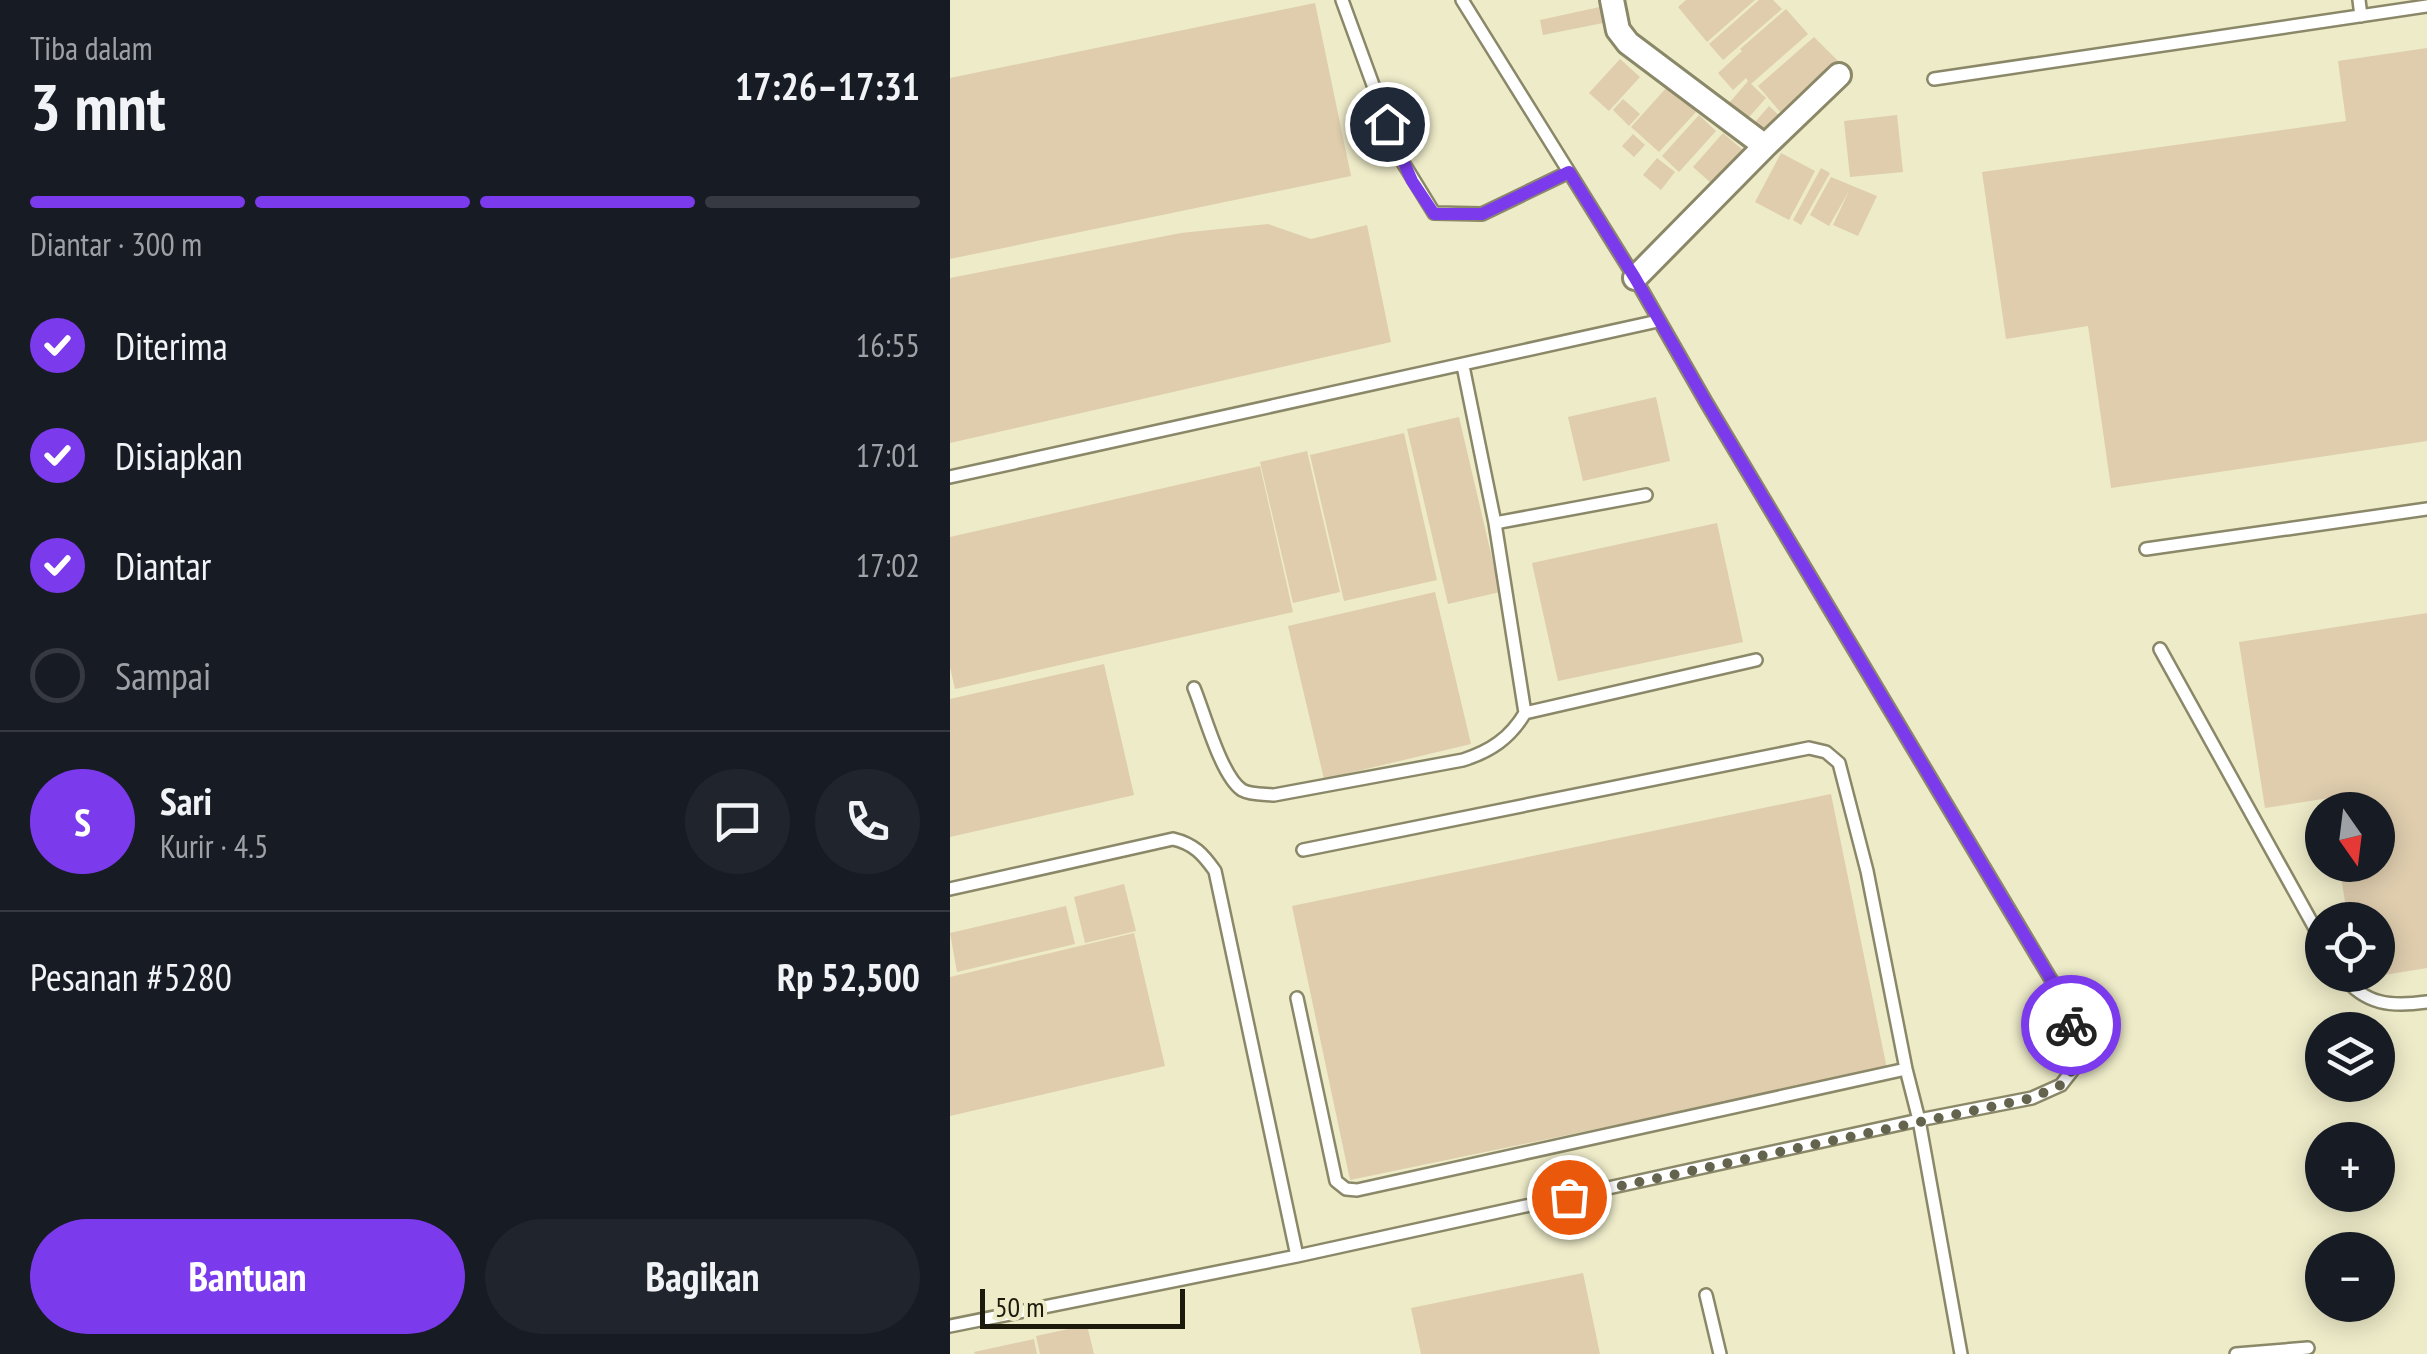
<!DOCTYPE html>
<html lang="id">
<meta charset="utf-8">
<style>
:root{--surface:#171b24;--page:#20242c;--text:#f1f3f6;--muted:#9ea1a6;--line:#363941;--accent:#7c3aed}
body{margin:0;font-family:"PT Sans Narrow",sans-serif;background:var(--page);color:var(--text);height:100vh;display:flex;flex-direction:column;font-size:38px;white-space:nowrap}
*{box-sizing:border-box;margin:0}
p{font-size:32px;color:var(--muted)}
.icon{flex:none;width:55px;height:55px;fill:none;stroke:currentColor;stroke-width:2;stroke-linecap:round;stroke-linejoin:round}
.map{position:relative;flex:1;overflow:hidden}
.panel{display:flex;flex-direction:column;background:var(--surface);width:950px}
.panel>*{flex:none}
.needle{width:65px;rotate:166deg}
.fabs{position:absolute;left:1355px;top:792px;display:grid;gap:20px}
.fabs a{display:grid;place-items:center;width:90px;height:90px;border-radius:50%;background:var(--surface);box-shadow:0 5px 25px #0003;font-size:50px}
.scale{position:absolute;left:30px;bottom:25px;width:205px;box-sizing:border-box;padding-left:10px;border:5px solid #1b1a0d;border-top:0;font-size:28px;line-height:35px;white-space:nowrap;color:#1b1a0d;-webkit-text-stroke:8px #edebc8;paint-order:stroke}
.pin{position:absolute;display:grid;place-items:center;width:85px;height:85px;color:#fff;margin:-42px;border:5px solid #fff;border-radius:50%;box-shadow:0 2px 10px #0007}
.courier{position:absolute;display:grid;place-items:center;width:100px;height:100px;margin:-50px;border:8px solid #7c3aed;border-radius:50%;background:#fff;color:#222;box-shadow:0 2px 12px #0007}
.summary em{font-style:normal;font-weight:700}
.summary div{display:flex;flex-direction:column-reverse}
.summary{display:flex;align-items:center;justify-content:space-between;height:170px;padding:0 30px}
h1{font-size:65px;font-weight:700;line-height:75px}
.bar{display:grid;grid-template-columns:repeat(4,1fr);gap:15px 10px;align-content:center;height:120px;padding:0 30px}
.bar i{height:12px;border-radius:8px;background:var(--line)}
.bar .current{background:var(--accent)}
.bar p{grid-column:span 4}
.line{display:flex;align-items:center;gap:25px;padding:0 30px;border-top:2px solid var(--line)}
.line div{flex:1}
.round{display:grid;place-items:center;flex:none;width:105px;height:105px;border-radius:52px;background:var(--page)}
ol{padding:0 30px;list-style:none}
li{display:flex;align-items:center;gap:30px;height:110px}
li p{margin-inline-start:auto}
li .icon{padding:10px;border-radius:50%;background:var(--accent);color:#fff;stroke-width:4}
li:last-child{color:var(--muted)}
li i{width:55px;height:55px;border:5px solid var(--line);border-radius:50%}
.primary-button{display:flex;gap:20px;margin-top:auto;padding:20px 30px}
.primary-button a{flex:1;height:115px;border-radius:60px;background:var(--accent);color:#fff;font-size:40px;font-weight:700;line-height:115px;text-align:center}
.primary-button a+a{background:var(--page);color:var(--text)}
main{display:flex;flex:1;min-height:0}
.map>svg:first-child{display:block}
</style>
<main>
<section class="panel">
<div class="summary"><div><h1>3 mnt</h1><p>Tiba dalam</p></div><em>17:26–17:31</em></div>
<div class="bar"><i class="current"></i><i class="current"></i><i class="current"></i><i></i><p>Diantar · 300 m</p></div>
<ol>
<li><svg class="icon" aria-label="check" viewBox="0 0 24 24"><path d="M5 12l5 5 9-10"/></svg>Diterima<p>16:55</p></li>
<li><svg class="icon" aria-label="check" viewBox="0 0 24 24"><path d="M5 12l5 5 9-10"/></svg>Disiapkan<p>17:01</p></li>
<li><svg class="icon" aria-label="check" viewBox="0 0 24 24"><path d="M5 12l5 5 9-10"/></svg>Diantar<p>17:02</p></li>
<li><i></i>Sampai</li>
</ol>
<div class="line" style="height:180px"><b class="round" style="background:var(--accent);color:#fff">S</b><div><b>Sari</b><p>Kurir · 4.5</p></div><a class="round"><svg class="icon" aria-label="chat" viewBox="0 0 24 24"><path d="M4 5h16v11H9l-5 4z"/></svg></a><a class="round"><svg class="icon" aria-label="phone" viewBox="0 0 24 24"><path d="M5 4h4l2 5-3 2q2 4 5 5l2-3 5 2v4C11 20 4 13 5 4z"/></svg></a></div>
<div class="line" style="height:130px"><div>Pesanan #5280</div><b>Rp 52,500</b></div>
<div class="primary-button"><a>Bantuan</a><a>Bagikan</a></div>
</section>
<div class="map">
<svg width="1477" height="1354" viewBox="0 0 1477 1354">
<rect width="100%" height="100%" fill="#edebc8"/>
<path fill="#dfcdae" d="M736,0h69l-48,42 -29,-35z
M809,0h14l9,9 -59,51 -14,-16z
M365,3l36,173 -401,83v-181z
M654,6l4,16 -65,13 -3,-15z
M836,9l22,25 -57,50 15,14 -24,27 -18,-16 24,-28 -2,-3 -13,12 -15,-17 24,-22 -2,-2z
M864,37l26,26 -58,51 -24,-28z
M1477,48v393l-316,47 -23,-162 -82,13 -24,-167 364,-51 -8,-60z
M670,59l20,18 -31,34 -20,-18z
M718,86l28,26 -37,40 -28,-25z
M673,99l17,15 -11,12 -16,-16z
M819,106l15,14 -20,22 -15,-13z
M749,115l17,16 -37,41 -17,-16z
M947,115l6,57 -53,5 -6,-56z
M773,133l28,24 -31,34 -27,-24z
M683,134l12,11 -11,12 -12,-11z
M831,153l34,18 -26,49 -34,-18z
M707,158l18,14 -14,18 -18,-15z
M871,168l9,5 -29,52 -8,-5z
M881,177l46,19 -19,40 -25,-11 16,-34 -20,35 -19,-11z
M318,224l43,15 56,-14 24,117 -441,101v-165l231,-45z
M706,397l14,64 -87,20 -15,-64z
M509,417l41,175 -52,12 -41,-175z
M454,433l33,147 -93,21 -34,-146z
M357,451l33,141 -47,11 -33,-141z
M310,466l33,146 -338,77 -5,-22v-130z
M767,523l26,119 -185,39 -26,-118z
M485,592l36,152 -147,35 -36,-153z
M1477,613v355l-49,8v-56h-30l-9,-55h39v-55h-47l-2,-12 -64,10 -26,-166z
M154,664l30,131 -184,42v-138z
M881,794l56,275 -537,111 -58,-274z
M174,884l12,47 -51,12 -11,-46z
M116,906l9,38 -118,28 -7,-39z
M184,933l31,133 -215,50v-139z
M633,1273l17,81h-179l-10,-46z
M137,1325l7,29h-54l-4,-18z
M84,1339l3,15h-62l-1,-2z"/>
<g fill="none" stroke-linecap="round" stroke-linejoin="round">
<defs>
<path id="service" d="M392,0l57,156 35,57 48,1 87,-42
M512,0l173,278 71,124 362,606 7,59 -14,18 -29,13 -113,22 42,234
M1409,0l2,16
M984,79l493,-73
M0,477l708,-156
M545,523l151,-28
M1196,549l281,-40
M1210,649l162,292
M244,688c10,24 27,88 48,102 9,5 23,4 32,5l189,-35c28,-9 47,-22 62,-47l-30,-190 -32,-157
M575,713l231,-53
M353,850l506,-102 17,4 13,11 28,108 39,198
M0,889l223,-50c21,5 30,15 42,32l82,385
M1392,975c23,30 49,32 85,27
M756,1295l14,59
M0,1326l347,-70 622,-136 -13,-51 -549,121 -11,-1 -10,-8 -39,-183
M1286,1354l72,-6"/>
<path id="minor" d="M662,0l6,30 10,13 137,103 74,-71
M685,278l130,-132"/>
</defs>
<use href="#service" stroke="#8a8868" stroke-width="16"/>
<use href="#minor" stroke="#8a8868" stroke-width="28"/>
<use href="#service" stroke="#fff" stroke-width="11"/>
<use href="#minor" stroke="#fff" stroke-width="22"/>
</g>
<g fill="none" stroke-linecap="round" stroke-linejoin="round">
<path stroke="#64634e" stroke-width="10" stroke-dasharray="0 18" d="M619,1197l463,-99 29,-13 14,-18 -4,-42"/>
<path stroke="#7c3aed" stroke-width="12" d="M437,124l25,57 22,33h48l87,-42 66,106 71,124 362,606 3,17"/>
</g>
</svg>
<div class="fabs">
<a><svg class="needle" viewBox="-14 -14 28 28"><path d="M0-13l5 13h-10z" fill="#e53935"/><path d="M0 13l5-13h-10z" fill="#9ea1a6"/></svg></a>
<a><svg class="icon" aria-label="locate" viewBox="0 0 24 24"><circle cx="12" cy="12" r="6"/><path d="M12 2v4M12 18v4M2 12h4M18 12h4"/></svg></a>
<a><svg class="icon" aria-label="layers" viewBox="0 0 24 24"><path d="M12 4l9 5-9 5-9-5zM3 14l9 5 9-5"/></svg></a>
<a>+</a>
<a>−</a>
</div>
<div class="scale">50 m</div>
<div class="pin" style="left:619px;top:1197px;background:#ea580c"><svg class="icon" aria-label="bag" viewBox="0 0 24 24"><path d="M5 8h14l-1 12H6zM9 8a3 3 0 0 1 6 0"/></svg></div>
<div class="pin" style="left:437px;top:124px;background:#1f2937"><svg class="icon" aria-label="home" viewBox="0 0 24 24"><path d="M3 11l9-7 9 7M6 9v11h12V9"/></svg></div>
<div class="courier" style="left:1121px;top:1025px"><svg class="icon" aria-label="bike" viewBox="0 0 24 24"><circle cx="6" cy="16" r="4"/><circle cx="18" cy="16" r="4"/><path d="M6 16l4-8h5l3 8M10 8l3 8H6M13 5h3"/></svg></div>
</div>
</main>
